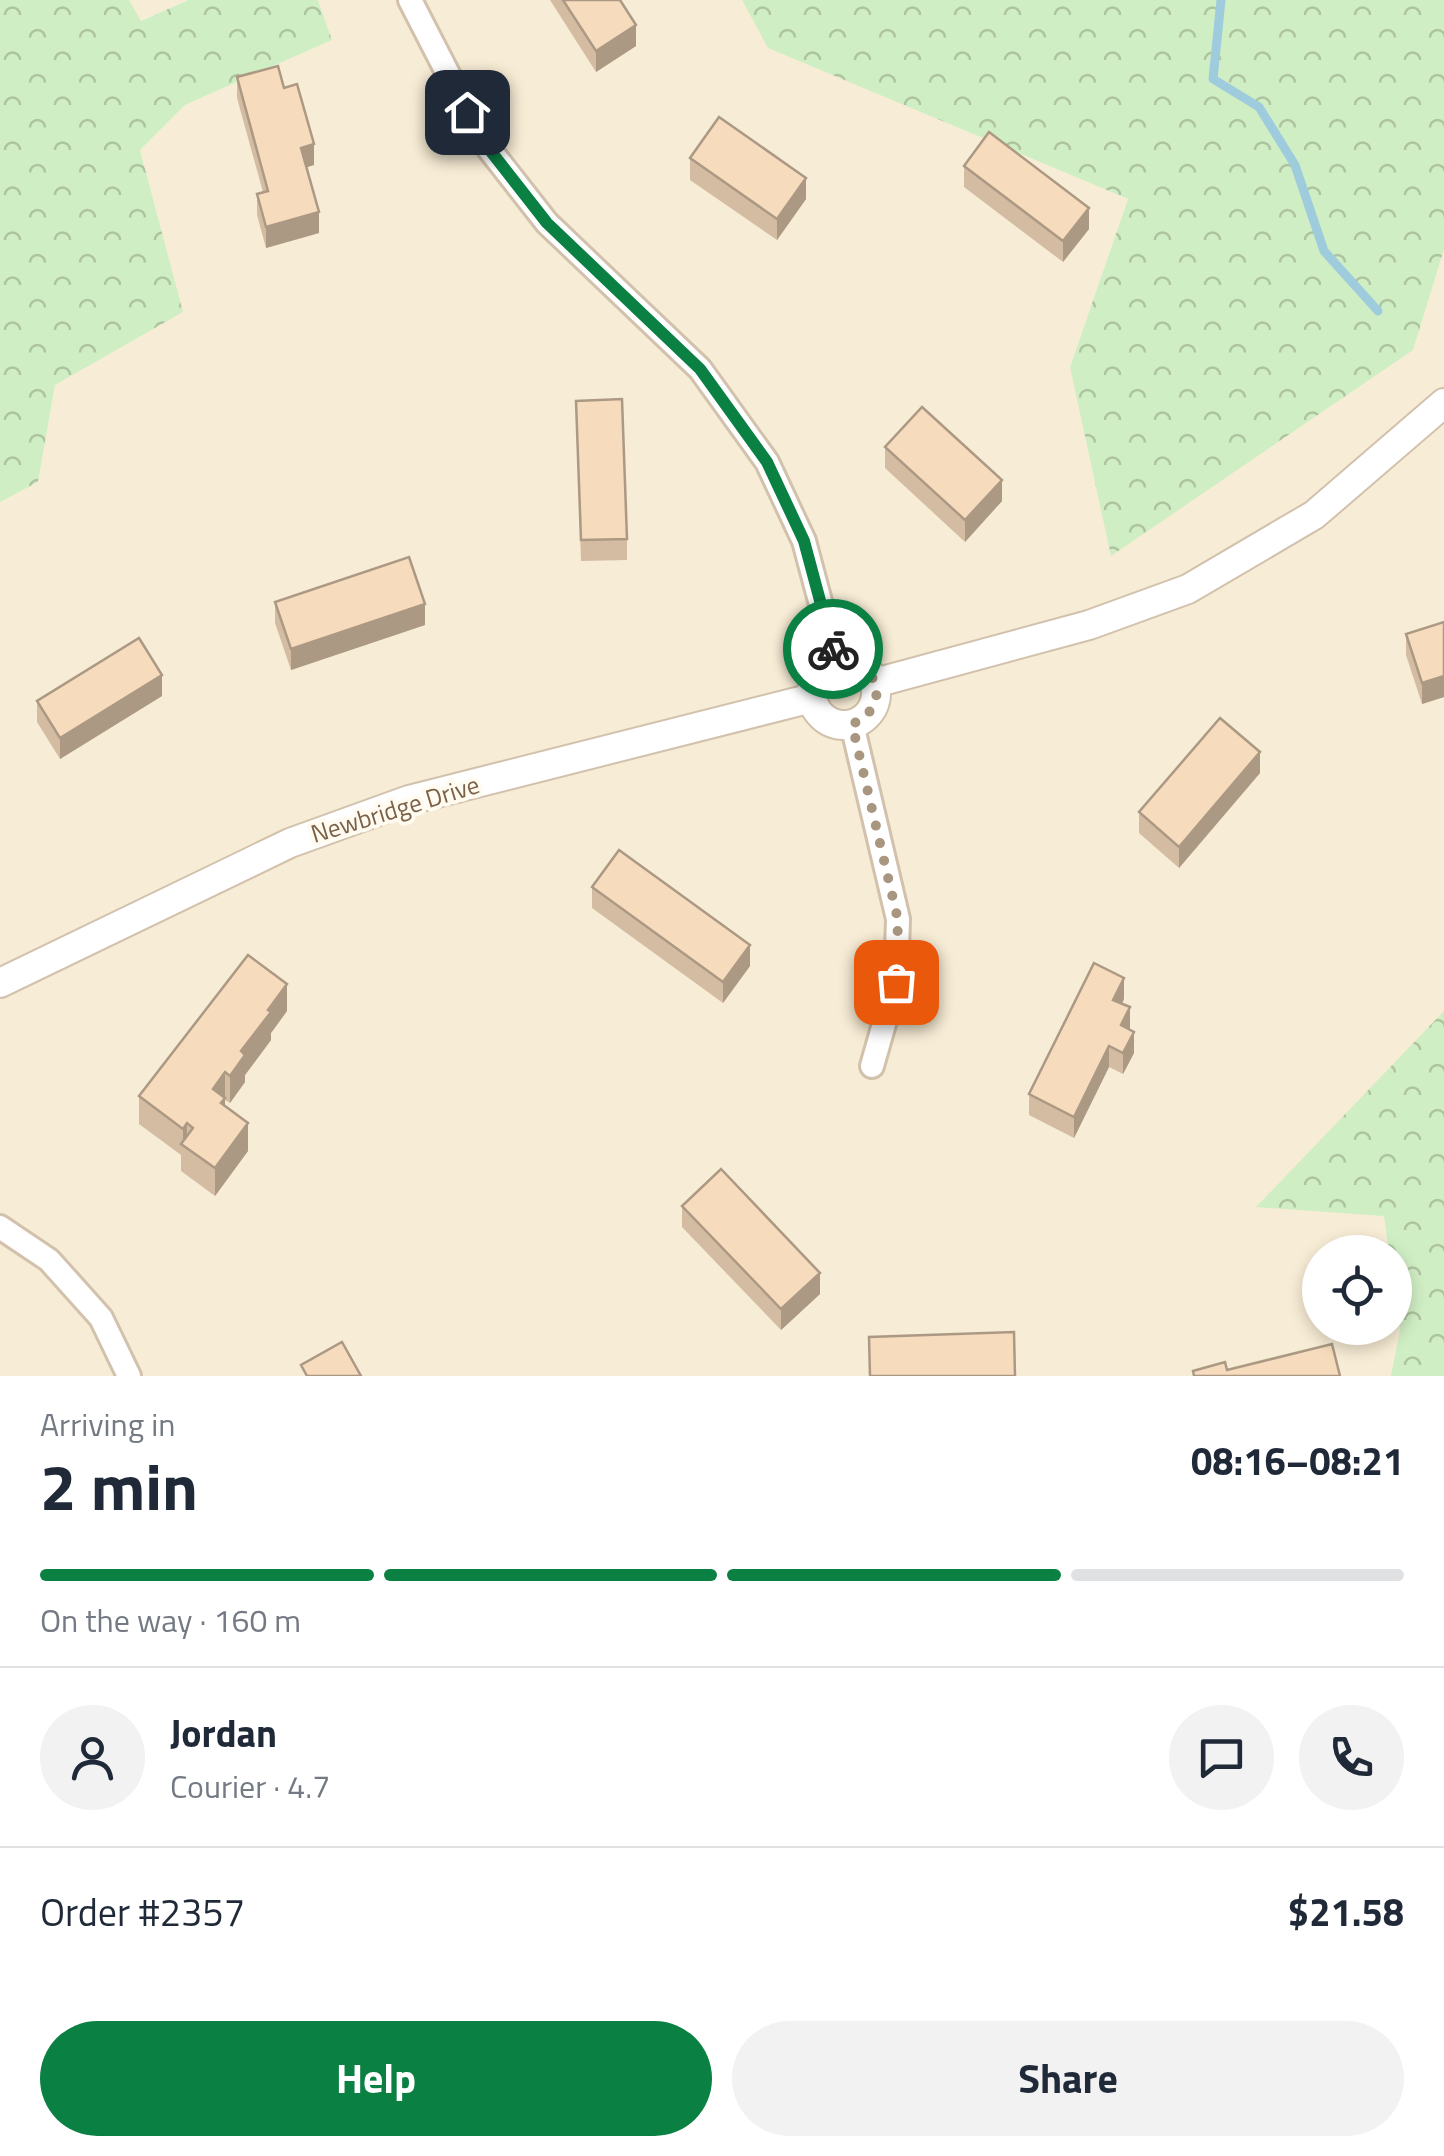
<!DOCTYPE html>
<meta charset="utf-8">
<style>
:root{--surface:#fff;--page:#f2f2f3;--text:#1f2937;--muted:#747a83;--line:#e0e1e3;--accent:#0b8043}
body{margin:0;font-family:"Titillium Web",sans-serif;background:var(--page);color:var(--text);height:100vh;display:flex;flex-direction:column;font-size:38px;white-space:nowrap}
*{box-sizing:border-box;margin:0}
p{font-size:32px;color:var(--muted)}
.icon{flex:none;width:55px;height:55px;fill:none;stroke:currentColor;stroke-width:2;stroke-linecap:round;stroke-linejoin:round}
.map{position:relative;height:1376px;overflow:hidden}
.drawer{display:flex;flex-direction:column;background:var(--surface);flex:1}
.drawer>*{flex:none}
.controls{position:absolute;left:1302px;top:1235px;display:grid;gap:20px}
.controls a{display:grid;place-items:center;width:110px;height:110px;border-radius:50%;background:var(--surface);box-shadow:0 5px 15px #0003;font-size:50px}
.pin{position:absolute;display:grid;place-items:center;width:85px;height:85px;color:#fff;margin:-42px;border-radius:20px;box-shadow:0 5px 15px #0006}
.courier{position:absolute;display:grid;place-items:center;width:100px;height:100px;margin:-50px;border:8px solid #0b8043;border-radius:50%;background:#fff;color:#222;box-shadow:0 2px 12px #0007}
.headline em{font-style:normal;font-weight:700}
.headline div{display:flex;flex-direction:column-reverse}
.headline{display:flex;align-items:center;justify-content:space-between;height:170px;padding:0 40px}
h1{font-size:65px;font-weight:700;line-height:75px}
.bar{display:grid;grid-template-columns:repeat(4,1fr);gap:15px 10px;align-content:center;height:120px;padding:0 40px}
.bar i{height:12px;border-radius:8px;background:var(--line)}
.bar .current{background:var(--accent)}
.bar p{grid-column:span 4}
.line{display:flex;align-items:center;gap:25px;padding:0 40px;border-top:2px solid var(--line)}
.line div{flex:1}
.round{display:grid;place-items:center;flex:none;width:105px;height:105px;border-radius:52px;background:var(--page)}
.primary-button{display:flex;gap:20px;margin-top:auto;padding:20px 40px}
.primary-button a{flex:1;height:115px;border-radius:60px;background:var(--accent);color:#fff;font-size:40px;font-weight:700;line-height:115px;text-align:center}
.primary-button a+a{background:var(--page);color:var(--text)}
.map>svg:first-child{display:block}
</style>
<div class="map">
<svg width="1444" height="1376" viewBox="0 0 1444 1376">
<defs>
<pattern id="forest-crowns" width="20" height="18" patternUnits="userSpaceOnUse" patternTransform="scale(2.5)"><rect width="20" height="18" fill="#d0eec4"/><path d="M2 6a3 3 0 1 1 6 0M12 15a3 3 0 1 1 6 0" fill="none" stroke="#aec4a1"/></pattern>
</defs>
<rect width="100%" height="100%" fill="#fef8e8"/>
<path fill="#f7ecd5" fill-rule="evenodd" d="M129,0h59l-48,21z
M318,0h424l27,48 359,151 -58,168 343,-17 31,-101v1127h-1444v-874l38,-20 17,-97 127,-73 -42,-162 45,-45 147,-65zM1320,1252h75v76h-75z"/>
<path fill="url(#forest-crowns)" d="M0,0h129l12,21 47,-21h130l14,40 -147,65 -45,45 43,162 -128,73 -17,97 -38,20z
M742,0h702v249l-31,101 -302,206 -41,-189 58,-168 -360,-151z
M1444,1011v365h-53l9,-46 -5,-36v-42h-6l-5,-36 -128,-9z"/>
<g fill="none" stroke-linecap="round" stroke-linejoin="round">
<path stroke="#9fccdd" stroke-width="9" d="M1221,0l-8,79 46,28 36,58 29,86 54,60"/>
<defs>
<path id="minor" d="M410,0l72,140 65,83 153,146 67,93 37,79 32,120
M852,724l46,195 -2,63 -24,84
M0,1227l49,33 52,58 28,58"/>
<path id="tertiary" d="M812 693a32 32 0 1 1 64 0a32 32 0 1 1-64 0Z
M875,683l214,-58 99,-36 126,-74 130,-112
M0,983l290,-140 119,-43 403,-102"/>
</defs>
<use href="#minor" stroke="#d2c1ac" stroke-width="28"/>
<use href="#tertiary" stroke="#d2c1ac" stroke-width="32"/>
<use href="#minor" stroke="#fff" stroke-width="22"/>
<use href="#tertiary" stroke="#fff" stroke-width="28"/>
</g>
<path fill="#d4bca3" d="M550,0h70l16,46 -40,26z
M237,77l47,11 30,77 -8,2 13,66 -53,15 -9,-33v-21l6,-2 -26,-94z
M690,158l116,41 -29,41 -87,-60z
M964,166l125,63 -26,33 -99,-75z
M576,401l51,138v21l-46,1z
M885,447l117,54 -37,41 -80,-74z
M275,602l150,23 -134,45 -16,-47z
M1444,622v75l-22,7 -16,-49v-21z
M162,696l-102,63 -23,-37v-21z
M1260,773l-81,95 -40,-35v-21z
M592,887l158,79 -27,37 -131,-95z
M1124,999l-2,5 8,24 4,25 -11,21 -14,-7 -35,71 -45,-23v-21z
M287,1011l-16,22v7l-26,35v7l-15,21 -5,-3v6l23,45 -33,45 -34,-25v-16l-42,-31v-28z
M682,1206l138,88 -39,36 -99,-103z"/>
<path fill="#ac9984" d="M636,25v21l-40,26v-21z
M314,144v21l-13,4v-21z
M806,178v21l-29,41v-21z
M1089,208v21l-26,33v-21z
M319,212v21l-53,15v-21z
M1002,480v21l-37,41v-22z
M425,604v21l-134,45v-21z
M162,675v21l-102,63v-21z
M1444,676v21l-22,7v-21z
M1260,752v21l-81,95v-21z
M750,945v21l-27,37v-21z
M1124,978v21l-11,22v-21z
M287,984v27l-16,22v7l-26,35v7l-15,21v-27l11,-25z
M1130,1007v21l-9,18v-21z
M1134,1032v21l-11,21v-21z
M1109,1046v21l-35,71v-21z
M225,1072v53l-12,-36z
M187,1123v25l-4,-3v-16z
M248,1123v28l-33,45v-28z
M820,1273v21l-39,36v-21z"/>
<path fill="#f6dbbd" stroke="#ac9984" stroke-width="2.5" d="M563,0h57l16,25 -40,26z
M278,66l6,22 13,-4 17,60 -13,4 18,64 -53,15 -9,-33 11,-3 -31,-114z
M719,117l87,61 -29,41 -87,-61z
M989,132l100,76 -26,33 -99,-75z
M622,399l5,140 -46,1 -5,-139z
M922,407l80,73 -37,40 -80,-73z
M409,557l16,47 -134,45 -16,-47z
M1444,622v54l-22,7 -16,-49z
M139,638l23,37 -102,63 -23,-37z
M1220,718l40,34 -81,95 -40,-35z
M619,850l131,95 -27,37 -131,-95z
M248,955l39,29 -19,26 3,2 -30,39 4,4 -15,21 -5,-4 -12,17 12,9 -4,5 27,20 -33,45 -34,-24 12,-16 -6,-5 -4,6 -44,-33z
M1094,963l30,15 -11,22 17,7 -9,18 13,7 -11,21 -14,-7 -35,71 -45,-23z
M721,1169l99,104 -39,36 -99,-103z
M1014,1332l1,44h-145l-1,-39z
M342,1342l19,34h-54l-6,-11z
M1332,1344l8,32h-146l-1,-5 32,-9 2,8z"/>
<g fill="none" stroke-linecap="round" stroke-linejoin="round">
<path stroke="#a99680" stroke-width="10" stroke-dasharray="0 18" d="M833,649l3,11c43,-1 57,47 16,64l46,196 -2,62"/>
<path stroke="#0b8043" stroke-width="12" d="M467,112l15,28 65,83 153,146 67,93 37,79 29,108"/>
</g>
<g text-anchor="middle" dominant-baseline="central" stroke-width="8" stroke-linejoin="round" paint-order="stroke">
<g font-size="25" fill="#7b6148" stroke="#fffbf0">
<text transform="translate(395 809) rotate(-17)">Newbridge Drive</text>
</g>
</g>
</svg>
<div class="controls">
<a><svg class="icon" aria-label="locate" viewBox="0 0 24 24"><circle cx="12" cy="12" r="6"/><path d="M12 2v4M12 18v4M2 12h4M18 12h4"/></svg></a>
</div>
<div class="pin" style="left:896px;top:982px;background:#ea580c"><svg class="icon" aria-label="bag" viewBox="0 0 24 24"><path d="M5 8h14l-1 12H6zM9 8a3 3 0 0 1 6 0"/></svg></div>
<div class="pin" style="left:467px;top:112px;background:#1f2937"><svg class="icon" aria-label="home" viewBox="0 0 24 24"><path d="M3 11l9-7 9 7M6 9v11h12V9"/></svg></div>
<div class="courier" style="left:833px;top:649px"><svg class="icon" aria-label="bike" viewBox="0 0 24 24"><circle cx="6" cy="16" r="4"/><circle cx="18" cy="16" r="4"/><path d="M6 16l4-8h5l3 8M10 8l3 8H6M13 5h3"/></svg></div>
</div>
<section class="drawer">
<div class="headline"><div><h1>2 min</h1><p>Arriving in</p></div><em>08:16–08:21</em></div>
<div class="bar"><i class="current"></i><i class="current"></i><i class="current"></i><i></i><p>On the way · 160 m</p></div>
<div class="line" style="height:180px"><a class="round"><svg class="icon" aria-label="person" viewBox="0 0 24 24"><circle cx="12" cy="8" r="4"/><path d="M4 21q1-7 8-7t8 7"/></svg></a><div><b>Jordan</b><p>Courier · 4.7</p></div><a class="round"><svg class="icon" aria-label="chat" viewBox="0 0 24 24"><path d="M4 5h16v11H9l-5 4z"/></svg></a><a class="round"><svg class="icon" aria-label="phone" viewBox="0 0 24 24"><path d="M5 4h4l2 5-3 2q2 4 5 5l2-3 5 2v4C11 20 4 13 5 4z"/></svg></a></div>
<div class="line" style="height:130px"><div>Order #2357</div><b>$21.58</b></div>
<div class="primary-button"><a>Help</a><a>Share</a></div>
</section>
